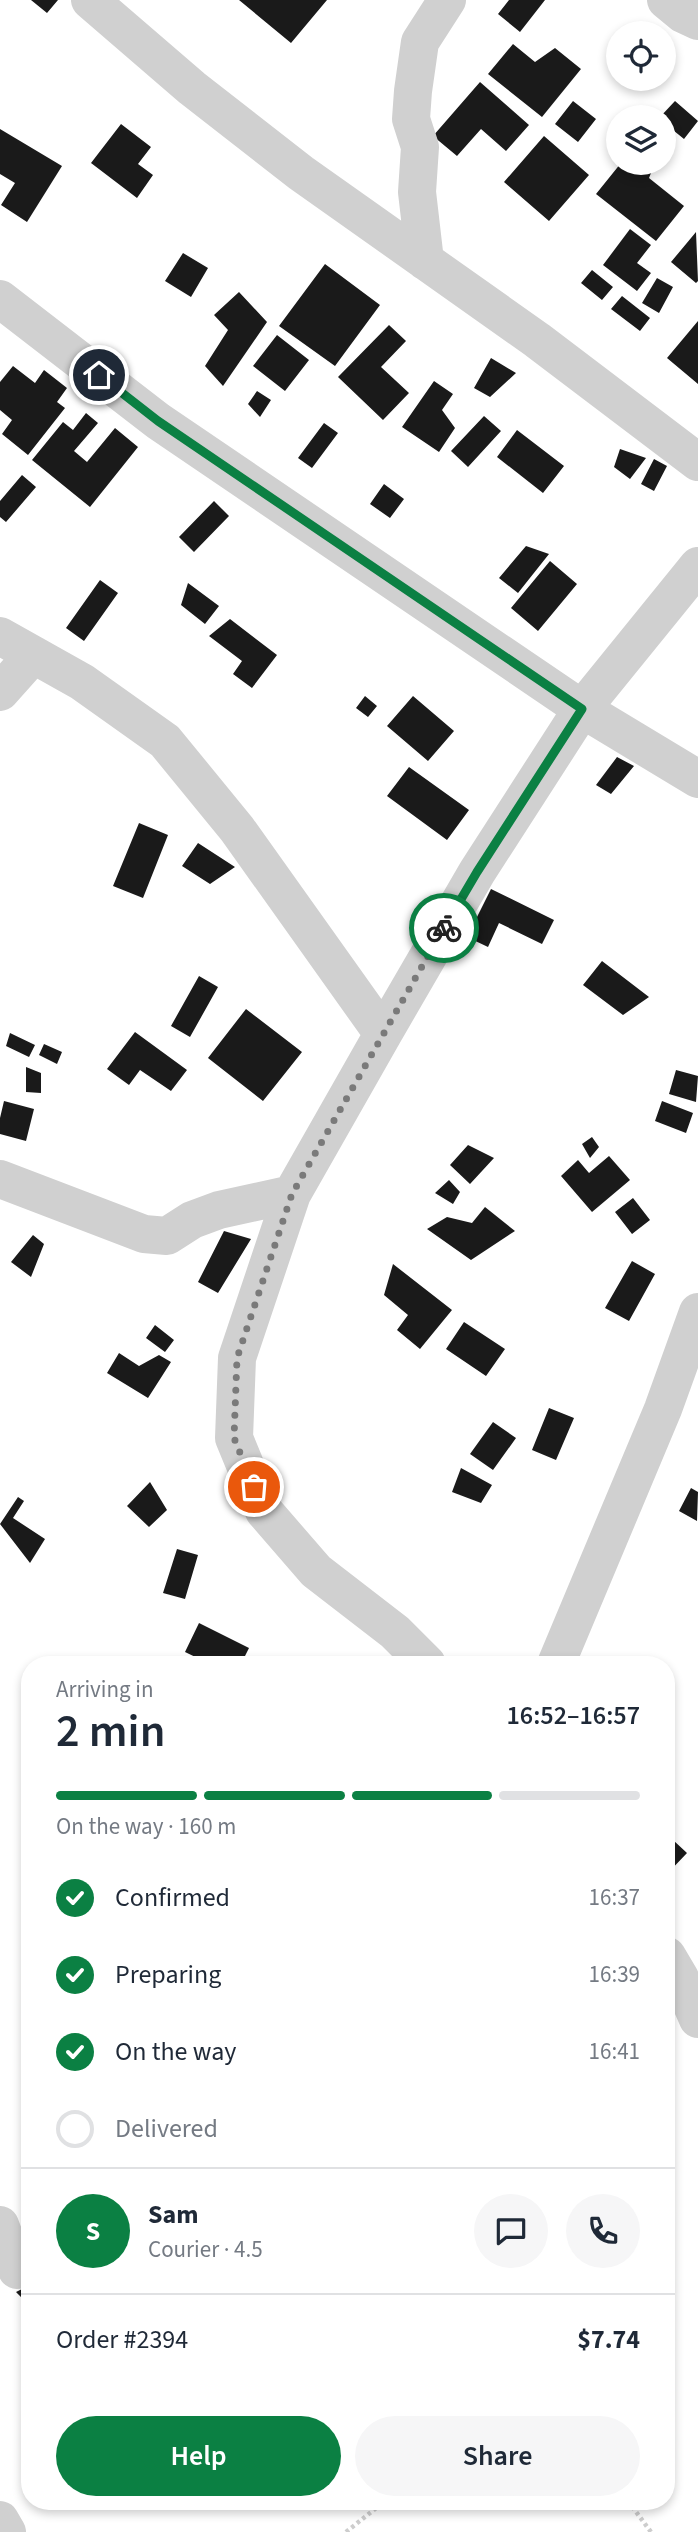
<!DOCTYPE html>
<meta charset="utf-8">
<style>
:root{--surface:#fff;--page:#f6f6f7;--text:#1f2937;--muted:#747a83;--line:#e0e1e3;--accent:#0b8043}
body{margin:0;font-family:"Source Sans 3",sans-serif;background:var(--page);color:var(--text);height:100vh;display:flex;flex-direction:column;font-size:26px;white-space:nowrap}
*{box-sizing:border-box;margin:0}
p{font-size:23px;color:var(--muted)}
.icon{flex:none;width:38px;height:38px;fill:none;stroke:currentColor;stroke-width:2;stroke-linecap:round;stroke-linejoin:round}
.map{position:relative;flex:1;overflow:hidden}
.panel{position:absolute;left:21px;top:1656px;width:654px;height:854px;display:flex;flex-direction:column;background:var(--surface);border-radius:28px;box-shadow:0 4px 10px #0003}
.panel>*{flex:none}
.buttons{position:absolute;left:606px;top:21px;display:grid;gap:14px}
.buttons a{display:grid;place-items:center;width:70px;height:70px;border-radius:50%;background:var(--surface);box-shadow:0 4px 10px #0003;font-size:35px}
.pin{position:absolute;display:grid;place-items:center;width:60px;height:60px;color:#fff;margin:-30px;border:4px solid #fff;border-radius:50%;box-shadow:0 2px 7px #0007}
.courier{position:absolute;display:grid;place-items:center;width:70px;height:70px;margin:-35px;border:5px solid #0b8043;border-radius:50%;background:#fff;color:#222;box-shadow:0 2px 9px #0007}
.overview em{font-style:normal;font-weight:600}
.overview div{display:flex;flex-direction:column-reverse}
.overview{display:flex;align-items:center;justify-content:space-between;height:119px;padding:0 35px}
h1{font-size:46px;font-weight:600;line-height:52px}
.bar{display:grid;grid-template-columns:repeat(4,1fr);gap:10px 7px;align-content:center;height:84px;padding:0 35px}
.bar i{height:9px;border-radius:5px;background:var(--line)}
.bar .on{background:var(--accent)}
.bar p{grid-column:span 4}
.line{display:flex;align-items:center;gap:18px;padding:0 35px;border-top:2px solid var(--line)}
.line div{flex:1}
.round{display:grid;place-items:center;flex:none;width:74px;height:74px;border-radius:37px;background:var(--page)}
ol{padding:0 35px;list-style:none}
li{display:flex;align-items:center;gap:21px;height:77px}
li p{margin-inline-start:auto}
li .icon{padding:7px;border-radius:50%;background:var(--accent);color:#fff;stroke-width:4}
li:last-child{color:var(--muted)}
li i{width:38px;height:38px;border:4px solid var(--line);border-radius:50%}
.button{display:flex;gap:14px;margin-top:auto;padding:14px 35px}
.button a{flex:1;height:80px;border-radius:42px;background:var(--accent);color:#fff;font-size:28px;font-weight:600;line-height:80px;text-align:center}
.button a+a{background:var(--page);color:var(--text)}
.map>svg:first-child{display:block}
</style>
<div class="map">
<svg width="698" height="2532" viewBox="0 0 698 2532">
<rect width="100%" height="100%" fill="#fff"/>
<path fill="#1a1a1a" d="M31,0h27l-11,13z
M239,0h88l-36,43z
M509,0h36l-25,32 -22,-18z
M513,44l22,18 20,-14 26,21 -39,48 -54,-43z
M480,82l49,43 -23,26 -25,-22 -24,27 -24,-20z
M573,101l23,18 -18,23 -23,-18z
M675,101l23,20 -14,18 -21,-17v-5h-3z
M121,124l30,23 -13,17 15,11 -16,23 -46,-35z
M0,129l62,37 -35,56 -26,-17 14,-22 -15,-9z
M544,136l45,39 -40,46 -45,-39z
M621,163h34l-6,15 35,28 -28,35 -60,-47z
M630,229l21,16 -14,18 14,10 -14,18 -34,-26z
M696,232l2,49 -2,2 -25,-21z
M183,253l25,15 -17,29 -26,-16z
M325,264l55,41 -45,61 -56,-40z
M592,270l21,17 -11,13 -21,-17z
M657,278l16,9 -14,26 -17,-10z
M239,292l28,30 -44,64 -18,-20 23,-36 -14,-15z
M622,296l28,22 -10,13 -29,-22z
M698,321v63l-31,-26z
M389,325l17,16 -25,26 28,26 -26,27 -45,-43z
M277,335l32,25 -24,31 -32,-25z
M491,358l25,15 -26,24 -16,-9z
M13,366l22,17 9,-13 23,18 -10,14 8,6 -37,47 -26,-21 10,-14 -12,-10v-28z
M434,381l19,13 -11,16 13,18 -16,24 -37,-25z
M257,391l14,9 -11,17 -12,-13z
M86,413l12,10 -24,28 13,11 28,-34 23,19 -48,60 -58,-47 31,-38 10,8z
M484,416l17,15 -33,36 -17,-16z
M324,423l14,10 -26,35 -14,-10z
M517,430l47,36 -21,27 -46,-36z
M620,449l26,9 -16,21 -16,-12z
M654,459l13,7 -13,25 -13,-7z
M22,475l14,12 -30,35 -6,-5v-16z
M384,484l20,15 -14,19 -20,-14z
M214,501l15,15 -35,36 -15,-15z
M526,546l23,8 -31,39 -19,-15z
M550,561l27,23 -39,47 -27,-23z
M100,580l18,13 -34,48 -18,-13z
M188,583l31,23 -14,18 -24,-19z
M230,619l47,36 -25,33 -19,-14 9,-13 -33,-25z
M365,696l12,10 -9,11 -12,-9z
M413,696l41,35 -26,30 -41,-35z
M617,757l17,9 -23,28 -15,-9z
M409,767l60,43 -22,30 -60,-44z
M139,823l29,12 -25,63 -30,-12z
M198,843l37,24 -25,17 -28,-18z
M491,889l63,31 -12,24 -43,-21 -11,24 -21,-10z
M602,961l47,36 -26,18 -40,-30z
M199,976l19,11 -28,50 -19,-11z
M246,1009l56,43 -39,49 -55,-43z
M135,1032l52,38 -16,21 -31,-21 -11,15 -22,-16z
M10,1033l25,12 -6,12 -23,-11z
M44,1044l18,8 -5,12 -18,-9z
M26,1067l15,6v20l-15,-1z
M676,1070l22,6 -2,26 -27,-8z
M4,1101l30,8 -8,32 -26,-7v-16z
M662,1101l31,12 -7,20 -31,-12z
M592,1137l7,10 -9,11 -8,-14z
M468,1145l26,13 -24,26 -20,-19z
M609,1156l21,24 -38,32 -31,-36 17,-16 11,13z
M449,1180l11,12 -7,12 -18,-11z
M633,1198l17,22 -18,14 -17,-22z
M485,1207l30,24 -44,29 -44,-31 20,-12 25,6z
M224,1231l27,8 -33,54 -20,-11z
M33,1235l11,9 -13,33 -20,-15z
M632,1261l23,13 -26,47 -24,-13z
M393,1264l59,46 -32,39 -23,-19 11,-15 -24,-20z
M464,1322l41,27 -19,27 -40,-27z
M155,1325l19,15 -9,12 -19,-14z
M119,1353l20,13 20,-11 12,7 -23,36 -41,-25z
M549,1408l25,10 -18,42 -24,-10z
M493,1422l23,16 -23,32 -23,-16z
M461,1468l31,17 -11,18 -29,-11z
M150,1482l17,28 -18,17 -22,-21z
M691,1488l7,4 -1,29 -18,-10z
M18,1497l6,4 -11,17 32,21 -15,24 -30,-39z
M177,1549l21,6 -13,44 -22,-6z
M199,1623l50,25 -8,16h-31l-25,-12z
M673,1840l14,13 -20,21v-28z
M30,2285v21l-14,-14z"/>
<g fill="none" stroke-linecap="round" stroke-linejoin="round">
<path stroke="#cdcdcd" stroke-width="4.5" stroke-dasharray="3.5 3.5" stroke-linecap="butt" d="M628,2501l23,31
M346,2532l39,-31"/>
<path stroke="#d0d0d0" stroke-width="38" d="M90,0l102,88 109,85 236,167 161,122
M666,0l17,14 15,7
M425,261l-8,-69 3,-45 -9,-28 2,-28 7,-49 27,-42
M0,299l158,122 424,288 116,70
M0,636l82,46 83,59 72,88 146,205
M0,692l33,-37
M0,1179l144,55 23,2 25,-16 27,-10 73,-16
M427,1664l-32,-32 -79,-61 -52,-60 -30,-73 3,-80 55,-164 91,-160 94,-162 105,-163 116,-143
M556,1664l107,-255 35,-97
M667,1956l13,22 18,41
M0,2225l17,45
M0,2520l7,12"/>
</g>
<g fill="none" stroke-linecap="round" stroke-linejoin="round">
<path stroke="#7a7a7a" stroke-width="7" stroke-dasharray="0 12.6" d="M254,1487l-20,-49 3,-80 55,-164 152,-266"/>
<path stroke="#0b8043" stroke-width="9" d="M99,375l59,46 424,288 -105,163 -33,56"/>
</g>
</svg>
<div class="buttons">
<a><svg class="icon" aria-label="locate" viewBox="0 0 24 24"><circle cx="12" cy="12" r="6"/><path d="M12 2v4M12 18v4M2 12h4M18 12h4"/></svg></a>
<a><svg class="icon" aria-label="layers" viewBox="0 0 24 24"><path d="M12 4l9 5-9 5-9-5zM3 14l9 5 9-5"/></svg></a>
</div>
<div class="pin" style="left:254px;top:1487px;background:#ea580c"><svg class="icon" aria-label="bag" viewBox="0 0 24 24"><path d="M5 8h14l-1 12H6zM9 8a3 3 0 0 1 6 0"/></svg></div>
<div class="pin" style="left:99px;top:375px;background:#1f2937"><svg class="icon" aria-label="home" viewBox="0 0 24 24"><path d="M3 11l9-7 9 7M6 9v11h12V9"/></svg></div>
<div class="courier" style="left:444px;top:928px"><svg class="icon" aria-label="bike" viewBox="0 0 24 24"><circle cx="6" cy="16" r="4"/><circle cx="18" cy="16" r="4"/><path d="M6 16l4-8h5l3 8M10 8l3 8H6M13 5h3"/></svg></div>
<section class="panel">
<div class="overview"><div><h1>2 min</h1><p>Arriving in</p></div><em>16:52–16:57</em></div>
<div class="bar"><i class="on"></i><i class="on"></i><i class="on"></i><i></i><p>On the way · 160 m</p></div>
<ol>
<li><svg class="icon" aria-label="check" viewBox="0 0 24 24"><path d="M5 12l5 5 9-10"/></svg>Confirmed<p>16:37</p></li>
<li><svg class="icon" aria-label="check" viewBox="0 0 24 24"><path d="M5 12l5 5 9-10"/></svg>Preparing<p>16:39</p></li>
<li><svg class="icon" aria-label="check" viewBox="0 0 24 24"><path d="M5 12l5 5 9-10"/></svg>On the way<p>16:41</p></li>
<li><i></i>Delivered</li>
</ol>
<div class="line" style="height:126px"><b class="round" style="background:var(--accent);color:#fff">S</b><div><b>Sam</b><p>Courier · 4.5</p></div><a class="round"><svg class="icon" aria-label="chat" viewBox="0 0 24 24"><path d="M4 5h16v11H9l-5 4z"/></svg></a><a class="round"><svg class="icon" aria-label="phone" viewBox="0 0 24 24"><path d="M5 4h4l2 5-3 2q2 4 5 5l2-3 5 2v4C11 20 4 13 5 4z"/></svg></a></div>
<div class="line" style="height:91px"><div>Order #2394</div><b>$7.74</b></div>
<div class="button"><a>Help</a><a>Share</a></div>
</section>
</div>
